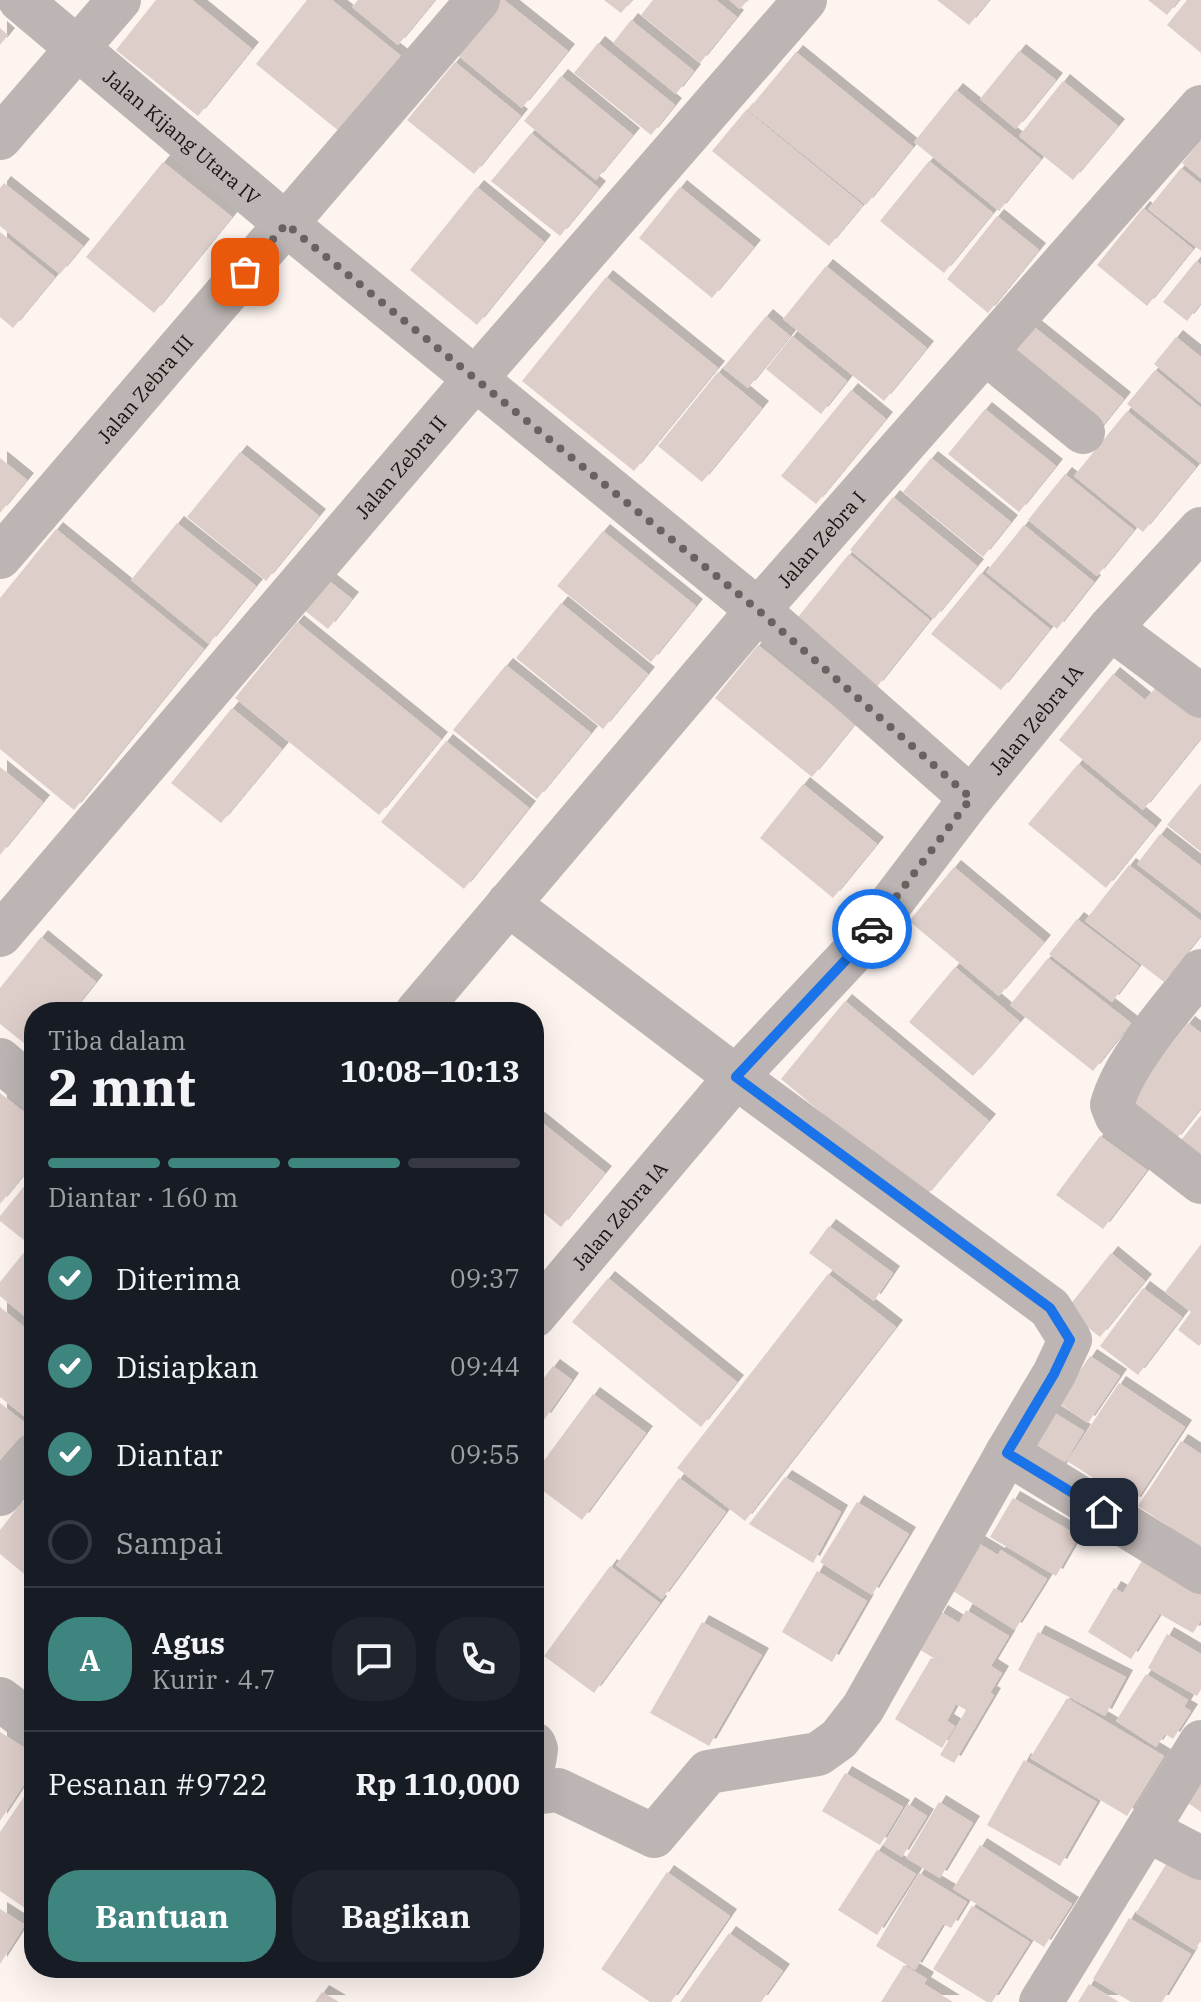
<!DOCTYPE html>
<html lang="id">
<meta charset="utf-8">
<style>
:root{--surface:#171b24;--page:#20242c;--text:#f1f3f6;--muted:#9ea1a6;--line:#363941;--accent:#3e8580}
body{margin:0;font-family:"IBM Plex Serif",serif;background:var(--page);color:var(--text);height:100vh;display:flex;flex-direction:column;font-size:30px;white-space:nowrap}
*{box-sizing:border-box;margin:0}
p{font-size:26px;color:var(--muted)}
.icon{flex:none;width:44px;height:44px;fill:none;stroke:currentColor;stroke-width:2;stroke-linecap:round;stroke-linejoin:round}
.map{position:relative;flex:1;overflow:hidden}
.drawer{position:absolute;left:24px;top:1002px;width:520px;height:976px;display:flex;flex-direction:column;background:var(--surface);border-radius:32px;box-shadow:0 8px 32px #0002}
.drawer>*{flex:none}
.pin{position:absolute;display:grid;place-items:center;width:68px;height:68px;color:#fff;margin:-34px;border-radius:16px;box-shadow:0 4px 12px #0006}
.courier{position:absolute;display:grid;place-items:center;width:80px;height:80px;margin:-40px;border:6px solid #1a73e8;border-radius:50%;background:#fff;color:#222;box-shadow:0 2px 10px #0007}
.headline em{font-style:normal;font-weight:800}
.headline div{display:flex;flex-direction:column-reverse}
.headline{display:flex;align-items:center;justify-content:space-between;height:136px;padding:0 24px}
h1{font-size:52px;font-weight:800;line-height:60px}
.bar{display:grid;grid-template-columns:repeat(4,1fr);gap:12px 8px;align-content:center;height:96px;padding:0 24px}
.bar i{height:10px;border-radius:6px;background:var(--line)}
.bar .current{background:var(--accent)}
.bar p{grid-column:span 4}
.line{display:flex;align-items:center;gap:20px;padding:0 24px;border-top:2px solid var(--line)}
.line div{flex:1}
.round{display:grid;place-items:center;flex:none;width:84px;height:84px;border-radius:32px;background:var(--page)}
ol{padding:0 24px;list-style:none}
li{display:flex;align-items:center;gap:24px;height:88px}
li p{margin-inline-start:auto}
li .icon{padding:8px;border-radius:50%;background:var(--accent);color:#fff;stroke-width:4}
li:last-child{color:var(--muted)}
li i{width:44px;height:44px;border:4px solid var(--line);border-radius:50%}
.button{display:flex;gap:16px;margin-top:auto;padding:16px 24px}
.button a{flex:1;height:92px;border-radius:32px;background:var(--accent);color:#fff;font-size:32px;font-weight:800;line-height:92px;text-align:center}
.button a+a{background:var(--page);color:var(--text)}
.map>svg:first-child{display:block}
</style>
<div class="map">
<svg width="1201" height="2002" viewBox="0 0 1201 2002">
<defs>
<filter id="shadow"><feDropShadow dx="7" dy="-7" stdDeviation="0" flood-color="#0004"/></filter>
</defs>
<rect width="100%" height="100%" fill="#fdf4f0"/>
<path fill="#decec9" filter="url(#shadow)" d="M156,0h36l60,49 -54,67 -82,-66z
M307,0h25l74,60 -61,76 -89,-72z
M358,0h77l-37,45 -46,-38z
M499,0h5l64,51 -46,57 -66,-54z
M604,0h28l-11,13z
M653,0h63l21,17 -37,46 -59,-48z
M729,0h19l-8,9z
M937,0h52l-20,25z
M1148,0h31l-12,15z
M1187,0h14v53l-34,-28z
M631,20l63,51 -18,23 -63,-51z
M0,28l8,7 -8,10z
M598,43l77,62 -24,30 -77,-62z
M1019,51l37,29 -40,49 -36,-30z
M796,52l117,95 -47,58 -118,-95z
M455,62l66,54 -47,58 -67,-54z
M561,76l72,59 -37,45 -72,-59z
M1063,81l55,45 -45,54 -54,-44z
M956,90l85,69 -42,52 -85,-69z
M746,110l117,95 -34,41 -117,-95z
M531,133l68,55 -39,48 -69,-55z
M1201,140v38l-19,-15z
M929,161l64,52 -49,60 -64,-52z
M163,162l69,55 -78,96 -68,-56z
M1181,168l20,16v67l-53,-42z
M4,183l79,63 -23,28 -60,-48v-38z
M477,187l67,55 -67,83 -67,-55z
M680,187l74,60 -42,51 -73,-60z
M1143,208l50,41 -46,57 -50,-41z
M997,216l42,34 -51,63 -41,-34z
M0,232l55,45 -42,51 -13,-11z
M1196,261l5,4v38l-14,18 -24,-19z
M826,266l101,82 -43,53 -101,-82z
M606,277l112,91 -84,103 -112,-90z
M766,316l24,20 -42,52 -25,-20z
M1033,326l91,73 -28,35 -91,-73z
M792,336l55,45 -26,33 -55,-45z
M1176,337l25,20v46l-47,-39z
M1155,370l46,38v56l-74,-60z
M718,372l44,36 -60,74 -44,-36z
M851,390l35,29 -70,85 -35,-28z
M985,409l71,57 -37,46 -71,-58z
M1127,411l69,56 -53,65 -69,-56z
M240,452l79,64 -53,65 -79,-64z
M0,458l27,22 -27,33z
M931,458l80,64 -28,35 -80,-65z
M1065,474l69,56 -37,46 -69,-56z
M893,497l84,69 -43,53 -84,-69z
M177,523l79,63 -47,58 -78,-64z
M1024,525l70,57 -37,47 -71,-57z
M56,529l148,120 -130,161 -74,-61v-151z
M603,531l93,75 -45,56 -94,-76z
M849,554l81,66 -54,68 -82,-66z
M981,573l69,56 -49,61 -70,-56z
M328,580l24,19 -24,30 -24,-19z
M561,603l87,71 -45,55 -87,-71z
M297,622l144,117 -62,76 -144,-117z
M758,645l97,79 -43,53 -97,-79z
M506,665l85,68 -54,66 -84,-69z
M1113,674l32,26 14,-16 42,35v19l-58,72 -84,-70z
M232,708l50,41 -61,74 -50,-40z
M446,741l83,67 -65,81 -83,-67z
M1078,764l77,63 -49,61 -78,-64z
M0,767l43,35 -43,53z
M1201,783v69l-34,-27z
M803,784l74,60 -44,54 -73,-60z
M1160,834l41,32v47l-64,-49z
M1129,865l72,56v14l-37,47 -79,-61z
M954,867l90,75 -45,54 -90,-75z
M1077,919l62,47 -27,36 -63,-48z
M41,937l55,45 -24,30h-38v39l-34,-27v-36z
M1048,958l83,65 -38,48 -83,-66z
M955,967l65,55 -47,54 -64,-54z
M845,1001l144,120 -65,77 -143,-119z
M1188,1023l13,10v75l-27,34 -49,-39z
M0,1093l34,27v42l-34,42z
M1201,1115v47l-23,-18z
M534,1116l71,57 -44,54 -27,-22z
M1100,1136l47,34 -44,59 -47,-34z
M34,1174v74l-34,-27v-5z
M829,1226l64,47 -19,28 -65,-48z
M1201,1244v99l-2,3 -21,-16 13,-18 -26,-20z
M26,1250l8,7v67l-34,-28v-14z
M1111,1253l34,28 -45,56 -34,-27z
M828,1274l68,53 -151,194 -68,-53z
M608,1278l129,104 -36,45 -129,-105z
M1143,1288l39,29 -44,58 -38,-29z
M0,1307l34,28v89l-34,-27z
M1090,1356l30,20 -32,47 -30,-20z
M553,1366l19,14 -28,40 -10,-8v-21z
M1119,1383l66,44 -51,77 -67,-43z
M593,1394l53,39 -64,87 -48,-36v-10z
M0,1403l34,27 -34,42z
M1053,1412l31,19 -25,41 -31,-18z
M1181,1441l20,13v94l-63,-42z
M785,1477l56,35 -28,51 -64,-39z
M679,1478l47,34 -64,87 -46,-34z
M34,1480v24l-12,-9z
M1013,1498l66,38 -23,40 -66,-39z
M22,1502l12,10v70l-34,-28v-24z
M857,1502l52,32 -37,61 -52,-33z
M973,1540l25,15 3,-5 46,29 -32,51 -70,-44z
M1144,1557l57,33v30l-8,13 -58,-33 24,15 -28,44 -43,-27 26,-44 9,5z
M610,1566l50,37 -66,90 -50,-37z
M817,1571l50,30 -35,61 -50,-30z
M966,1610l43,26 -18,30 11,7 -12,20 4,2 -40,68 -14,-8 26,-45 -10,-6 -9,17 8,5 -13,22 -47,-29 36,-61 28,16 -40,-25 22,-37 18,11z
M702,1622l60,33 -53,91 -59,-33z
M1038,1632l88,45 -21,39 -87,-46z
M1167,1634l34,20v35l-4,7 -49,-28z
M1146,1674l42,26 -4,7 7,4 -18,28 -8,-5 -9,13 -40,-26z
M1067,1698l97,58 -37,60 -97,-58z
M0,1732l34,22v15l-34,52z
M1024,1760l73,42 -37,64 -73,-41z
M845,1773l58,34 -23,38 -58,-34z
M1201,1777v35l-16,-11z
M34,1782v112l-9,14 -25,-17v-59z
M939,1802l34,21 -33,55 -34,-20z
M908,1804l19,12 -25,41 -19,-12z
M980,1845l92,59 -28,43 -91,-58z
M877,1850l39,24 -39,61 -39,-25z
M1173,1853l28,17v70l-6,10 -59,-37z
M667,1872l63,44 -59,86h-21l-49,-33z
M919,1873l48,29 -16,26 -8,-4 -28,46 -39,-24z
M972,1906l58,36 -38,60h-5l-54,-33z
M0,1909l25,16 -25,39z
M1129,1918l62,36 -29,48h-31l-38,-23z
M729,1933l54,38 -22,31h-81z
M904,1965l23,14 -3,5 29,18h-72z
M1089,1984l30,18h-41z
M322,1992l17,10h-24z"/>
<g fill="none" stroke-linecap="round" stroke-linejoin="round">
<g stroke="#bcb5b3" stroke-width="44">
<path id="s1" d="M20,0l266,224 472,386 213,188"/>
<path d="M0,138l119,-138"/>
<path d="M986,353l97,79"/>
<path id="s2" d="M0,557l478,-557"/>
<path d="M1110,628l91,68"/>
<path d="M508,904l228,173 314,231 20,32 -16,34 -47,79 194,119"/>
<path id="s3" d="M0,935l476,-557 329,-378"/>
<path d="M1201,971c-29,38 -77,89 -89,134l5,12 84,65"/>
<path id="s4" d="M417,1012l341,-402 443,-503"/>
<path d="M0,1060l34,29"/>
<path id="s5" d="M534,1316l202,-239 121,-129 114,-150 139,-170 91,-99"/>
<path d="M0,1494l34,-39"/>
<path d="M0,1699l34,26"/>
<path d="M534,1744l2,5 -2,13"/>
<path d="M534,1793l24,-3 96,46 54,-64 110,-18 21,-15 24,-31 144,-255"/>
<path d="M1147,1830l54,28"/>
<path d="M1041,2002l160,-260"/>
</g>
</g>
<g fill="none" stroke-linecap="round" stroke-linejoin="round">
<path stroke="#696260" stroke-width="8" stroke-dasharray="0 14.4" d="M245,272l41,-48 472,386 213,188 -99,131"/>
<path stroke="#1a73e8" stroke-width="10" d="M872,929l-15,19 -121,129 314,231 20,32 -16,34 -47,79 97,59"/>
</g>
<g text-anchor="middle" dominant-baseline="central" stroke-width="7" stroke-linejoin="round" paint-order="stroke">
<g font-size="20" fill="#191412" stroke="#fdf4f0">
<text stroke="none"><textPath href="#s1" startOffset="212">Jalan Kijang Utara IV</textPath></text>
<text stroke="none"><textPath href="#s2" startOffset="222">Jalan Zebra III</textPath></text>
<text stroke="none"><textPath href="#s3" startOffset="616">Jalan Zebra II</textPath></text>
<text stroke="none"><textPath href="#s4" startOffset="622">Jalan Zebra I</textPath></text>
<text stroke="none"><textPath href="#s5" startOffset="780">Jalan Zebra IA</textPath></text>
<text stroke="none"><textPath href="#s5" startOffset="132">Jalan Zebra IA</textPath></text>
</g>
</g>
</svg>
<div class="pin" style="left:245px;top:272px;background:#ea580c"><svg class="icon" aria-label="bag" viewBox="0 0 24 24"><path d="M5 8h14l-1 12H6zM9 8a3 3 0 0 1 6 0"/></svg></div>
<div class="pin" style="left:1104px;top:1512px;background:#1f2937"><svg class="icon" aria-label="home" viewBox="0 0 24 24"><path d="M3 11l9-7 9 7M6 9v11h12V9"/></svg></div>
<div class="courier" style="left:872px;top:929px"><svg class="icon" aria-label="car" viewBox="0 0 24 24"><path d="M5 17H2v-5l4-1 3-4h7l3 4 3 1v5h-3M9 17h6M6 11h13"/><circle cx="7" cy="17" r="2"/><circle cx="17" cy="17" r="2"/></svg></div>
<section class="drawer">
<div class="headline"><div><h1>2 mnt</h1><p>Tiba dalam</p></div><em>10:08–10:13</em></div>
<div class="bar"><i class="current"></i><i class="current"></i><i class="current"></i><i></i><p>Diantar · 160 m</p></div>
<ol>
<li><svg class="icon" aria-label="check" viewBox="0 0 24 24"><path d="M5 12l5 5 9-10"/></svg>Diterima<p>09:37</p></li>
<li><svg class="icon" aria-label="check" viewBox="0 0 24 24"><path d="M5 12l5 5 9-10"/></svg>Disiapkan<p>09:44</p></li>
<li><svg class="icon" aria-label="check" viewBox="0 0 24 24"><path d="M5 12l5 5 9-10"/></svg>Diantar<p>09:55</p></li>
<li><i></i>Sampai</li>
</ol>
<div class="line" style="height:144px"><b class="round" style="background:var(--accent);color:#fff">A</b><div><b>Agus</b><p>Kurir · 4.7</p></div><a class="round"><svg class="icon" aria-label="chat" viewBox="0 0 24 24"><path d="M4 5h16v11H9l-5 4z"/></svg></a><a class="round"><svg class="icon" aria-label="phone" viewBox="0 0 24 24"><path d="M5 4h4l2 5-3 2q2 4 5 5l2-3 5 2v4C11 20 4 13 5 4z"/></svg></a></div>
<div class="line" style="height:104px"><div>Pesanan #9722</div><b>Rp 110,000</b></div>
<div class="button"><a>Bantuan</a><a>Bagikan</a></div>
</section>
</div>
